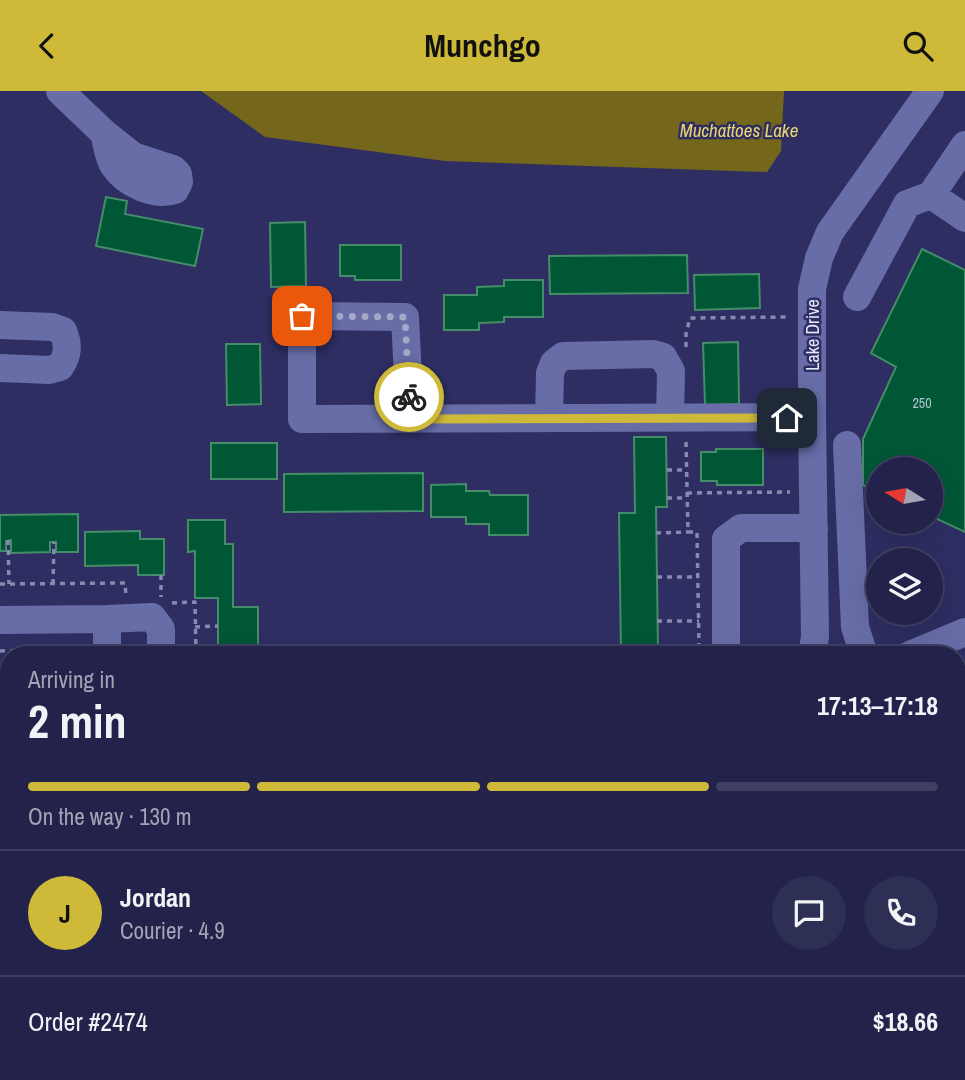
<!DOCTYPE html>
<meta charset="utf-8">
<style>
:root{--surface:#22224a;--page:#2e2f54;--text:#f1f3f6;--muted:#a2a4b5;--line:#3f3f62;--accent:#ceb938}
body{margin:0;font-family:"Archivo Narrow",sans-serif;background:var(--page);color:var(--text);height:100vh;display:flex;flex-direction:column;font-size:26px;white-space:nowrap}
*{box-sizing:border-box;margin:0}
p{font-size:23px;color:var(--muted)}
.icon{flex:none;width:38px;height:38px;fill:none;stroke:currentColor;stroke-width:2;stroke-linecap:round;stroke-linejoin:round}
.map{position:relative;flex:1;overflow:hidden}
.sheet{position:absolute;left:0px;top:555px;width:966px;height:436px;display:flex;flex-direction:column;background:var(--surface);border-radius:28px 28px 0 0;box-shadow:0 7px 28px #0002,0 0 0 2px var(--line)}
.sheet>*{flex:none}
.needle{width:46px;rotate:281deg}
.tools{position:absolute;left:866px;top:366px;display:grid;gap:14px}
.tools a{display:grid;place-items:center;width:77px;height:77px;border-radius:50%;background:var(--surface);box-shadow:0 7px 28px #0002,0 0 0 2px var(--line);font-size:35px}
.pin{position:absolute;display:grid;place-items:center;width:60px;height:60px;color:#fff;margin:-30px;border-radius:14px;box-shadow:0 4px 10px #0006}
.courier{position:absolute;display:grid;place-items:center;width:70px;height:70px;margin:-35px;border:5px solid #ceb938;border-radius:50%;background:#fff;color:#222;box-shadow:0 2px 9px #0007}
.head em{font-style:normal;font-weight:800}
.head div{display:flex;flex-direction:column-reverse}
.head{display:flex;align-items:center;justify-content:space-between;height:119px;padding:0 28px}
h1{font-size:46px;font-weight:800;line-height:52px}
.bar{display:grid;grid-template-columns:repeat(4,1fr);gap:10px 7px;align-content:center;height:84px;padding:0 28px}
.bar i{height:9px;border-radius:5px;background:var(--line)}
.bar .current{background:var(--accent)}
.bar p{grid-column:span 4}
.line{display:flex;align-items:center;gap:18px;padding:0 28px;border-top:2px solid var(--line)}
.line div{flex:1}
.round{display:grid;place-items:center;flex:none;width:74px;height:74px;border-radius:37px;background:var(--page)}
header{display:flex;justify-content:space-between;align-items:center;height:91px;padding:0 28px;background:var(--accent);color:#111;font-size:32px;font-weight:800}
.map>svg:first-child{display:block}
</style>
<header><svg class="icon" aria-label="back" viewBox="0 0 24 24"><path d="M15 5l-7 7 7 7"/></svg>Munchgo<svg class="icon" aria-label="search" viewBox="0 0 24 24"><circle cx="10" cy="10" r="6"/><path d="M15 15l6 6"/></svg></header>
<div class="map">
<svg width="965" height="989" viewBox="0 0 965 989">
<rect width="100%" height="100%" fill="#2e2e63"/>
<path fill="#835343" d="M957,820l8,4v165h-374l10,-7h356z
M0,877l9,4v101h361v7h-370z"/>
<path fill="#74671b" d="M201,0h583l-3,60 -14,21 -322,-11 -180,-24z"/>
<path fill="#005736" stroke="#458c68" stroke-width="2" d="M106,106l21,4 -2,13 78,15 -8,37 -99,-20z
M305,131l1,64 -35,1 -1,-64z
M340,154h61v35h-46v-4h-15z
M922,158l43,21v262l-34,-16v-47h-53v23l-15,-7v-46l33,-72 -25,-14z
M687,164l1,38 -138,1 -1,-38z
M759,183l1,34 -65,2 -1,-35z
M504,189h39v37h-39v5l-25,1v7h-35v-35h33v-8l27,-1z
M738,251l1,62 -34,1 -2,-62z
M226,253h34l1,60 -34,1z
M634,346h32l1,70h-11l2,144h22v4l-59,-2 -2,-140h16z
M211,352h66v36h-66z
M716,358h47v36h-46v-4h-16v-29h15z
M423,382v38l-139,1v-38z
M466,393v7h23l1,4h38v40h-39v-11h-23v-7h-35v-32z
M78,423v38h-22v-10h-6v10l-39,1v-13l-5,1v10h-6v-36z
M188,429h37v24h8v63h25v48h-40v-57h-23v-47l-7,1z
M140,440v8h24v36h-26v-10l-53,1v-34z
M0,574h9v38h-9z"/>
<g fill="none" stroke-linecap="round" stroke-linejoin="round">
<path stroke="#8889ae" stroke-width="3.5" stroke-dasharray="5 5" stroke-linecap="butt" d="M686,256v-13l4,-16 100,-1
M686,351l2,90h9l2,113
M667,379h20
M687,402l103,-1
M667,407h20
M656,442l32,-1
M8,449l1,44
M161,484v22
M657,486h41
M0,493l125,-1 1,13
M53,493l1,-42
M172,512l23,-1 1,53
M657,530h42
M195,536l23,-1
M0,560l82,-3"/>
<path stroke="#686da8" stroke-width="28" d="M60,0l44,42 29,23 40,13 5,5 1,8 -4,8c-20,7 -49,-6 -61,-24 -6,-8 -7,-23 -10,-33
M931,104l34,-50
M857,206l50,-93 24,-9 34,23
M0,234l52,2 11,4c6,14 5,24 -3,36l-11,3 -49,-2
M549,327l1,-45 4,-10 9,-7 90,-2 10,3 8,14 -1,47
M410,328l-5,-102 -103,-1v103l510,-2
M847,354l8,182 9,28
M107,528l45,-2 9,12v26
M0,529l107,-1v36
M726,564v-116l15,-11h73
M812,564l3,-18 -3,-220v-128l7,-31 11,-26 100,-141
M910,564l55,-23
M0,701l9,5"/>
</g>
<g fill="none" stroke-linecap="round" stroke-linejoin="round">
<path stroke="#a6a8c8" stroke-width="7" stroke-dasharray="0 12.6" d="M302,225l103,1 4,80"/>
<path stroke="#ceb938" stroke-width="9" d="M409,306l1,22 377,-1"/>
</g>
<g text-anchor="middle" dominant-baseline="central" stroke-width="5" stroke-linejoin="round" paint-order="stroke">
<g font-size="14" fill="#adc5cc">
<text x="922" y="312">250</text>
</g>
<g font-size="18" fill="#e7eafe" stroke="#2e2e63">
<text transform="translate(812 244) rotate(-90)">Lake Drive</text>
</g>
<g font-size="19" font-style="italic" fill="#e7d56f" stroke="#2e2e63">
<text x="739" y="39">Muchattoes Lake</text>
</g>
</g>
</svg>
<div class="tools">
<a><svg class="needle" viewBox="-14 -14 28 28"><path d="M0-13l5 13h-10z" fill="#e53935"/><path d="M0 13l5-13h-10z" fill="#a2a4b5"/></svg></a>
<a><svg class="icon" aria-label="layers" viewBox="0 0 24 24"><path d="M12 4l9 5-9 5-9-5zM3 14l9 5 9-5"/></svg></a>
</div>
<div class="pin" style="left:302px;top:225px;background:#ea580c"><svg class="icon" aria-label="bag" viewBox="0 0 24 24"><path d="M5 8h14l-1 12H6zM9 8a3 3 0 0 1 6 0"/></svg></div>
<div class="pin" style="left:787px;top:327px;background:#1f2937"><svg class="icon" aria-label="home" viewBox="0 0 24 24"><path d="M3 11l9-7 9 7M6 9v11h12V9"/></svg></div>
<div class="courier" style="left:409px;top:306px"><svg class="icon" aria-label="bike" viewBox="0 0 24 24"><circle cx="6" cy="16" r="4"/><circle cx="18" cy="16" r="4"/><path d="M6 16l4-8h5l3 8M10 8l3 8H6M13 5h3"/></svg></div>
<section class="sheet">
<div class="head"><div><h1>2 min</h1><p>Arriving in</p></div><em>17:13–17:18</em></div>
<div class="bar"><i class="current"></i><i class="current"></i><i class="current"></i><i></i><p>On the way · 130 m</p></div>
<div class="line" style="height:126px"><b class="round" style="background:var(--accent);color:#111">J</b><div><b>Jordan</b><p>Courier · 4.9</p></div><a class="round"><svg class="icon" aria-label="chat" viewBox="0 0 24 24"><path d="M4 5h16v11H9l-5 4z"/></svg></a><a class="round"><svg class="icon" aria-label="phone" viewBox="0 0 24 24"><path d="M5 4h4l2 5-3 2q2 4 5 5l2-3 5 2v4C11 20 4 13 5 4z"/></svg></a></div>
<div class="line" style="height:91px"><div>Order #2474</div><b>$18.66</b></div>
</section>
</div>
